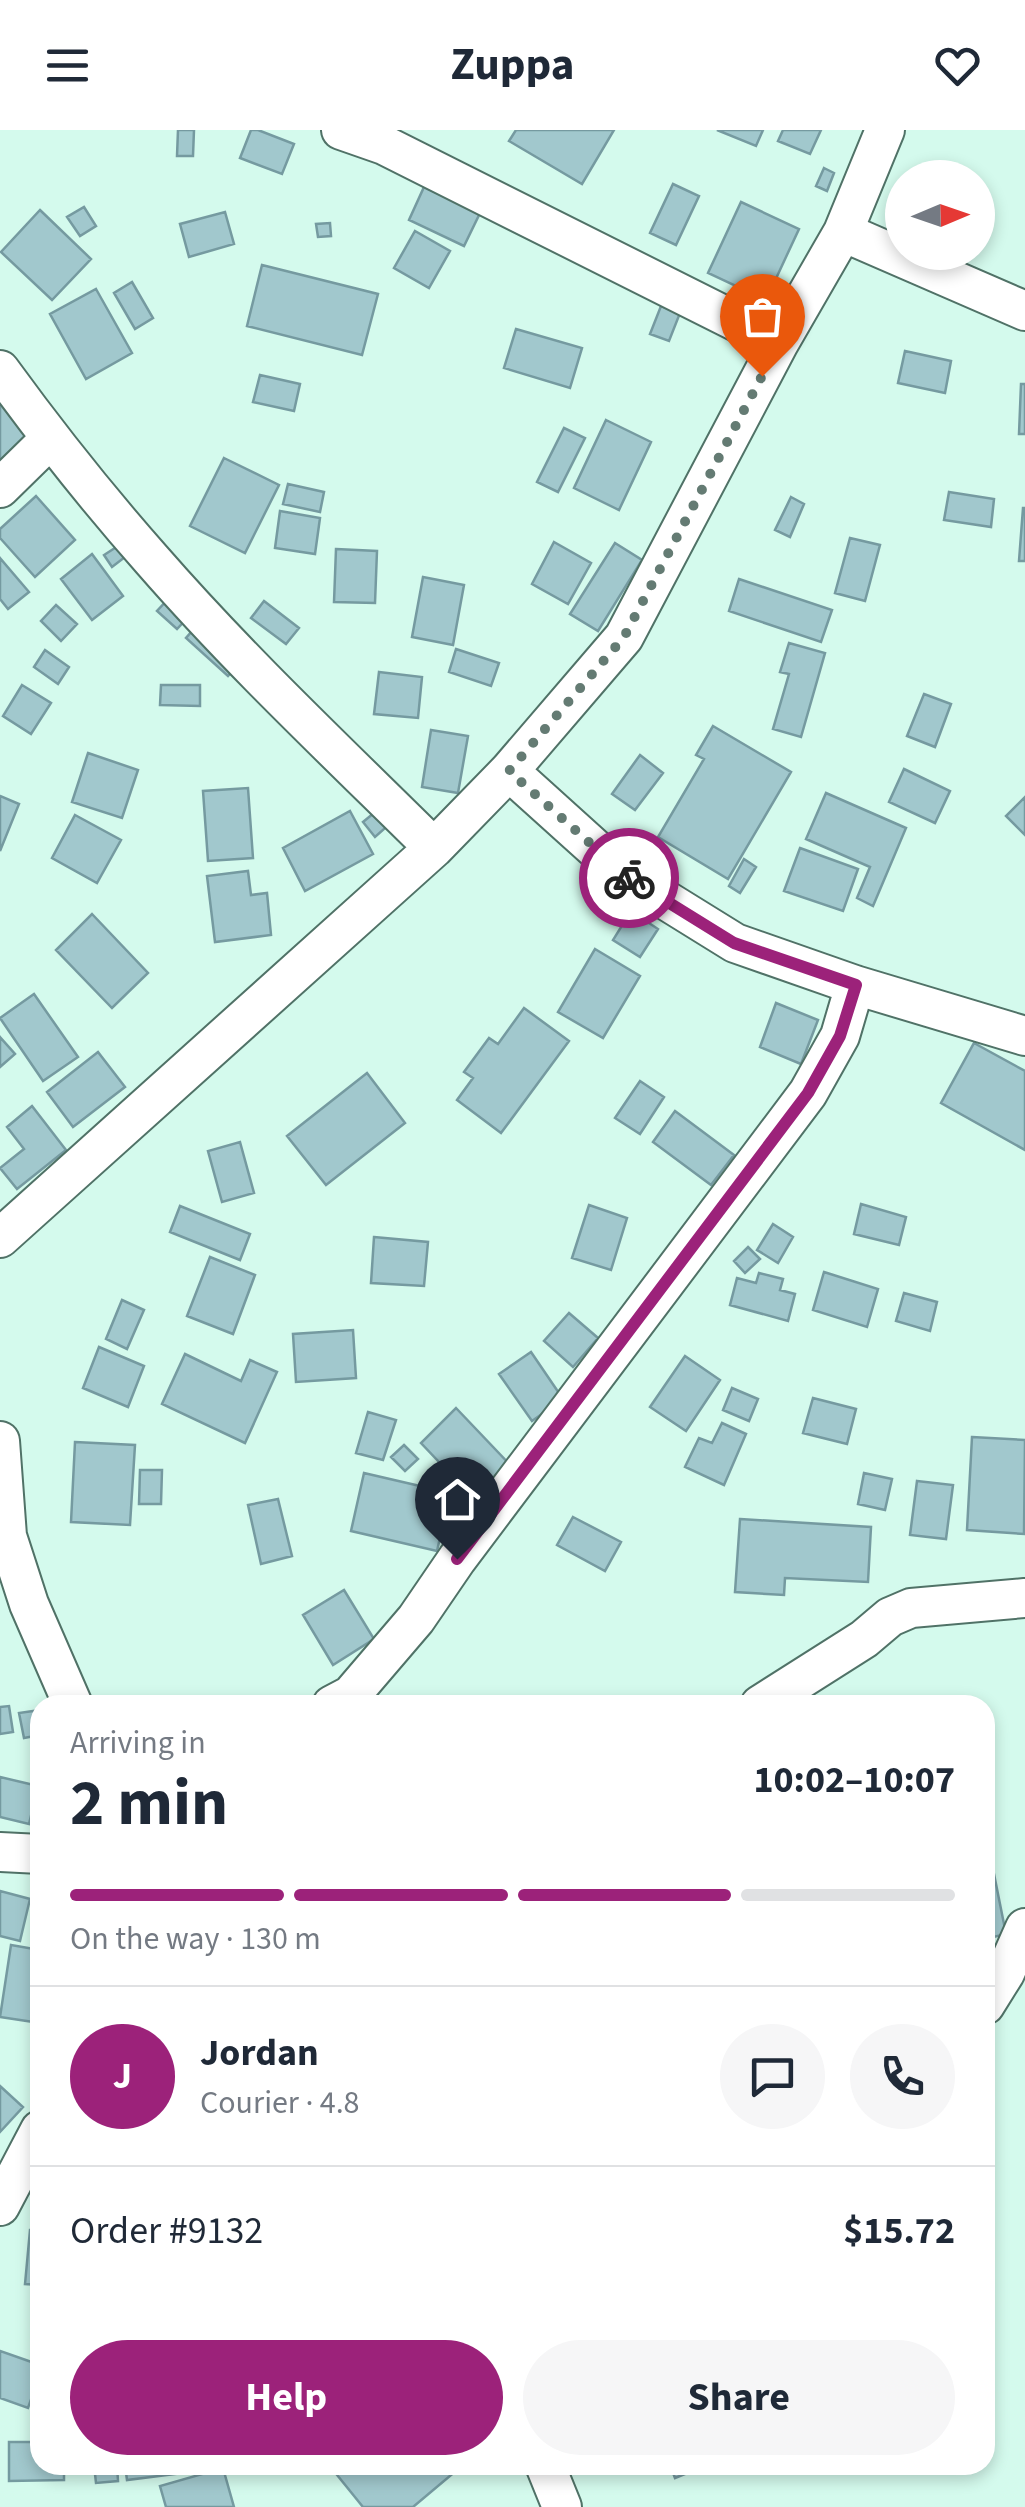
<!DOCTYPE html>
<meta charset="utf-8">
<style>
:root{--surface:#fff;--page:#f6f6f7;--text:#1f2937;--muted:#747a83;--line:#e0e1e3;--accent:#9c227a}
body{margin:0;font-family:"Source Sans 3",sans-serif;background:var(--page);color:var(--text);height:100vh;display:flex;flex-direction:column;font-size:38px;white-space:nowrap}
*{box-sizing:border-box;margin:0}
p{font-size:32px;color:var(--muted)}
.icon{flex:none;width:55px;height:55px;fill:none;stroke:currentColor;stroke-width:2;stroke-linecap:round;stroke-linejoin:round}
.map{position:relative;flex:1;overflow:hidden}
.side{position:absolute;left:30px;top:1565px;width:965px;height:780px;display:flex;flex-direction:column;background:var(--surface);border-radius:30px;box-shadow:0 5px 15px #0003}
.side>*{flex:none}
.needle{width:65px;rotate:88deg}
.tools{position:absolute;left:885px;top:30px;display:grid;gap:20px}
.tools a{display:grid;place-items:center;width:110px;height:110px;border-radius:50%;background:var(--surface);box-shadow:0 5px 15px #0003;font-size:50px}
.pin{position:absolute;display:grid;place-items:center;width:85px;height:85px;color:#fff;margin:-102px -42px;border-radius:50% 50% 50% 0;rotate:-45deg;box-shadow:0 0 10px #0007}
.pin .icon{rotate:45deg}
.courier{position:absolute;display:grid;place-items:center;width:100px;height:100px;margin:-50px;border:8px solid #9c227a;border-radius:50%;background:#fff;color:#222;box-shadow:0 2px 12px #0007}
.summary em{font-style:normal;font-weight:700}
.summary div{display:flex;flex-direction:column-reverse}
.summary{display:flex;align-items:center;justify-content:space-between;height:170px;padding:0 40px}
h1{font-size:65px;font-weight:700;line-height:75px}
.bar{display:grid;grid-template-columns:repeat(4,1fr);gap:15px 10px;align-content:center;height:120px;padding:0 40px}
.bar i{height:12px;border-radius:8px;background:var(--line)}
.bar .selected{background:var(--accent)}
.bar p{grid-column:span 4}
.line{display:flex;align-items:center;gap:25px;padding:0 40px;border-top:2px solid var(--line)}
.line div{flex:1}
.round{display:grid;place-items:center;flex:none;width:105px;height:105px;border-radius:52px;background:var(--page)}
.action{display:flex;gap:20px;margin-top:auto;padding:20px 40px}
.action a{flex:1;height:115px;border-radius:60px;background:var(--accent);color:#fff;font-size:40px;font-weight:700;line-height:115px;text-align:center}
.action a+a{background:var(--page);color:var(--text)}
header{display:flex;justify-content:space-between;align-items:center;height:130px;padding:0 40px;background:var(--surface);font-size:45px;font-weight:700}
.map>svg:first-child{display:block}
</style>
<header><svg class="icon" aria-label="menu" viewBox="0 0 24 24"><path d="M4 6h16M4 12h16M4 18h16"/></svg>Zuppa<svg class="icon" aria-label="heart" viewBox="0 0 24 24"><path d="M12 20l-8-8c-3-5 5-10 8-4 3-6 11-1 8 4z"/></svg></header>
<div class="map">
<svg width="1025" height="2377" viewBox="0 0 1025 2377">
<rect width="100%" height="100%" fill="#d4faed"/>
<path fill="#a1c8cd" stroke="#759aa0" stroke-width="2.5" d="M178,0h16l-1,26h-16z
M251,0h7l36,14 -12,30 -42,-16z
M516,0h98l-32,54 -73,-43z
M717,0h46l-7,16z
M783,0h38l-11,24 -32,-13z
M824,38l10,5 -7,18 -11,-5z
M673,54l26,12 -23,49 -26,-12z
M424,57l56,26 -16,33 -55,-26z
M741,72l58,27 -33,71 -58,-27z
M84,77l12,19 -16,10 -13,-19z
M40,80l51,49 -39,41 -51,-48z
M225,82l9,32 -45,13 -9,-33z
M330,93l1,13 -13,1 -2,-13z
M415,101l35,20 -21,37 -35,-20z
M262,135l116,29 -16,61 -115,-29z
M132,152l21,36 -18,11 -21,-36z
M96,159l36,64 -46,26 -36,-65z
M661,176l19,7 -11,28 -19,-7z
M516,199l66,19 -12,40 -66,-20z
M905,221l46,10 -6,32 -47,-10z
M260,245l40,9 -6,27 -41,-9z
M1021,254h4v50h-6z
M0,263l36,37 -36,36z
M606,290l45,22 -32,68 -45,-22z
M564,298l21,10 -27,54 -21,-10z
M224,328l55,27 -34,68 -55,-27z
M288,354l36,8 -4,20 -37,-8z
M949,362l45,7 -3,28 -47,-7z
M36,366l39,44 -40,37 -35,-39v-9z
M791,367l13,7 -14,33 -15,-7z
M1023,378h2v53h-6z
M280,381l40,7 -5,36 -40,-6z
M850,408l30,7 -15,56 -30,-8z
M554,412l37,21 -23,41 -36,-20z
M615,413l27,17 -44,71 -28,-17z
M118,416l7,11 -13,10 -8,-12z
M336,419l41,2 -2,52 -41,-1z
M92,424l31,42 -31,24 -31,-41z
M0,428l29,34 -21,17 -8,-10z
M423,447l41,8 -11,60 -41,-8z
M739,449l93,31 -11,32 -92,-31z
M170,467l20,18 -13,14 -20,-18z
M264,471l35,27 -13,16 -35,-26z
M56,475l21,19 -16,17 -20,-20z
M200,492l42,39 -14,15 -42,-38z
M789,513l36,10 -24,84 -28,-8 16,-55 -9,-2z
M456,519l43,14 -8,23 -42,-14z
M45,520l24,17 -11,17 -24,-17z
M379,542l43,5 -4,41 -44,-4z
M22,555l29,18 -20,31 -28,-18z
M161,555h39v21l-40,-1z
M924,564l27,10 -16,43 -28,-11z
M713,596l78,46 -63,107 -70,-42 46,-78 -8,-4z
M431,600l37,6 -10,57 -36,-6z
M88,623l50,17 -16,48 -50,-16z
M640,625l23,18 -28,37 -23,-16z
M904,639l46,22 -15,32 -46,-21z
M248,658l5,70 -45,3 -5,-70z
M826,663l80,35 -33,78 -16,-8 13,-31 -64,-28z
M0,666l19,8 -19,47z
M1025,667v38l-19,-19z
M380,678l12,14 -17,15 -12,-15z
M350,681l23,43 -68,37 -22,-43z
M75,685l46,25 -24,43 -45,-25z
M800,718l58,21 -15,42 -59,-20z
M744,729l12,8 -16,26 -11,-7z
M248,741l3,24 16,-2 4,42 -56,7 -8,-66z
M631,781l27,18 -18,28 -27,-17z
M92,784l56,59 -36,35 -56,-58z
M595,819l45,27 -37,62 -45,-26z
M34,864l44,63 -35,24 -43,-63z
M776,873l42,17 -17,44 -41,-17z
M524,878l45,33 -68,92 -44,-33 16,-22 -9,-6 25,-34 9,6z
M0,907l15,17 -15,13z
M974,913l51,28v79l-84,-47z
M98,922l27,35 -52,40 -26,-35z
M367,943l38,50 -79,62 -39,-49z
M640,951l24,16 -24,37 -25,-16z
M32,976l34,44 -49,39 -17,-21 24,-19 -17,-22z
M675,981l59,44 -23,30 -58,-43z
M240,1012l14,51 -32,9 -14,-51z
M861,1074l45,13 -7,28 -45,-11z
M589,1075l38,13 -16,52 -39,-12z
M180,1076l70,28 -10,26 -70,-28z
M773,1094l20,13 -15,26 -21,-13z
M374,1107l54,5 -4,44 -53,-3z
M748,1117l12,12 -15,14 -11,-12z
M210,1127l45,18 -22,59 -46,-18z
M824,1142l54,17 -11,38 -54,-17z
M759,1143l24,6 -3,11 15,4 -7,27 -58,-16 7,-27 19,5z
M904,1163l33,9 -7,29 -34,-10z
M122,1170l22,10 -17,39 -21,-10z
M569,1183l29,25 -25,29 -29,-26z
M353,1200l3,48 -60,4 -3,-48z
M99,1217l45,19 -16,41 -45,-19z
M531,1222l32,47 -31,22 -33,-47z
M185,1224l56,27 9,-21 27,12 -32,71 -83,-39z
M685,1226l35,24 -34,51 -36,-24z
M732,1258l26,11 -9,22 -26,-11z
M813,1268l43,11 -9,35 -44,-11z
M456,1278l58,61 -36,34 -57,-60z
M368,1282l28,8 -13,40 -27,-7z
M722,1293l24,11 -22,51 -39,-18 14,-29 13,5z
M972,1307l53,3 -1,94 -57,-4z
M75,1312l60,3 -5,80 -59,-3z
M404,1315l14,14 -13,12 -14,-14z
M140,1340h22l-1,34h-22z
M364,1343l86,20 -13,58 -86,-20z
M864,1343l28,6 -7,31 -27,-6z
M917,1351l36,4 -7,54 -36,-4z
M278,1369l14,57 -31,8 -13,-59z
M461,1373l21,14 -10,14 -20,-13z
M573,1387l48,25 -16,29 -48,-26z
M740,1389l131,8 -3,55 -83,-4 -1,17 -49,-3z
M344,1460l30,49 -41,26 -30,-50z
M9,1576l4,26 -13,2v-27z
M40,1580v25l-16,3 -5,-25z
M0,1647l38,9 -9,38 -29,-7z
M993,1739l13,65 -21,5v-69z
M0,1761l30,8 -10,42 -20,-5z
M11,1815l29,5v73l-40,-6z
M0,1956l23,21 -23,25z
M30,2100l10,1v54l-15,-1z
M0,2221l40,14v9l-12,34 -28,-10z
M9,2312h31v23h24v15l-55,1z
M94,2335h23l1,16 -22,2z
M125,2335h81l1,5 -80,10z
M329,2335h134l-50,42h-50z
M670,2335h37l-32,13z
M223,2338l11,39h-68l-6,-21z"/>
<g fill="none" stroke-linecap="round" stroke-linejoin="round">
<defs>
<path id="street" d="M341,0l43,15 395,198
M843,102l182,79
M0,240c48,66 98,129 152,190 88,101 187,194 282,288
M0,358l50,-49
M509,641l113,102 113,70 120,42 170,51
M0,1108l434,-390 75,-77 115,-134 155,-294 64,-111 42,-102
M0,1311l7,95 22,68 44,101
M332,1575l19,-10 65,-76 41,-60 351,-466 32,-57 15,-51
M760,1575l104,-66 26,-22 21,-9 114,-10
M0,1722l40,2
M985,1875l20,-32 20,-45
M0,2076l40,-76
M545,2335l17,42"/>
</defs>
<use href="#street" stroke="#507267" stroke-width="42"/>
<use href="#street" stroke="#fff" stroke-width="38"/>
</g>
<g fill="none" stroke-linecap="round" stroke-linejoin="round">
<path stroke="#647b73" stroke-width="10" stroke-dasharray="0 18" d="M629,748l-120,-107 115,-134 138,-261"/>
<path stroke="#9c227a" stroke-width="12" d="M457,1429l351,-466 32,-57 16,-51 -122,-42 -105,-65"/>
</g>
</svg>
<div class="tools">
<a><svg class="needle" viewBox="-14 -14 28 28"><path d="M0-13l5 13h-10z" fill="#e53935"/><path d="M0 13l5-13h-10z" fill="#747a83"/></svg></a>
</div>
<div class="pin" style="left:762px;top:246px;background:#ea580c"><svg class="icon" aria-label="bag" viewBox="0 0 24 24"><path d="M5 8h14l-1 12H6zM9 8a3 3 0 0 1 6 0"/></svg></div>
<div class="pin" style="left:457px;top:1429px;background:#1f2937"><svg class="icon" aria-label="home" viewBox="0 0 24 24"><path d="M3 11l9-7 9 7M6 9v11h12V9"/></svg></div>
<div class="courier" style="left:629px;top:748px"><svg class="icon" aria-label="bike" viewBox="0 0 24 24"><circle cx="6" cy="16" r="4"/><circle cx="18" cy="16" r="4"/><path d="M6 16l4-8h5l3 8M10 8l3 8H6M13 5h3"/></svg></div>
<section class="side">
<div class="summary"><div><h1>2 min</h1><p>Arriving in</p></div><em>10:02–10:07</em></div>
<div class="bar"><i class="selected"></i><i class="selected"></i><i class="selected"></i><i></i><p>On the way · 130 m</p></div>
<div class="line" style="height:180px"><b class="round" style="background:var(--accent);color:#fff">J</b><div><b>Jordan</b><p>Courier · 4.8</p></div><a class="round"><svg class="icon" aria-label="chat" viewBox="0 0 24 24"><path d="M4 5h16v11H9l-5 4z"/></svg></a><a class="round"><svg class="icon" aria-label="phone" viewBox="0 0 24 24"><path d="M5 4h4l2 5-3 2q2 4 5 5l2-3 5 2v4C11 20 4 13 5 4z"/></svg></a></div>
<div class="line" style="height:130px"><div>Order #9132</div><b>$15.72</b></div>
<div class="action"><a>Help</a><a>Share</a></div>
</section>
</div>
